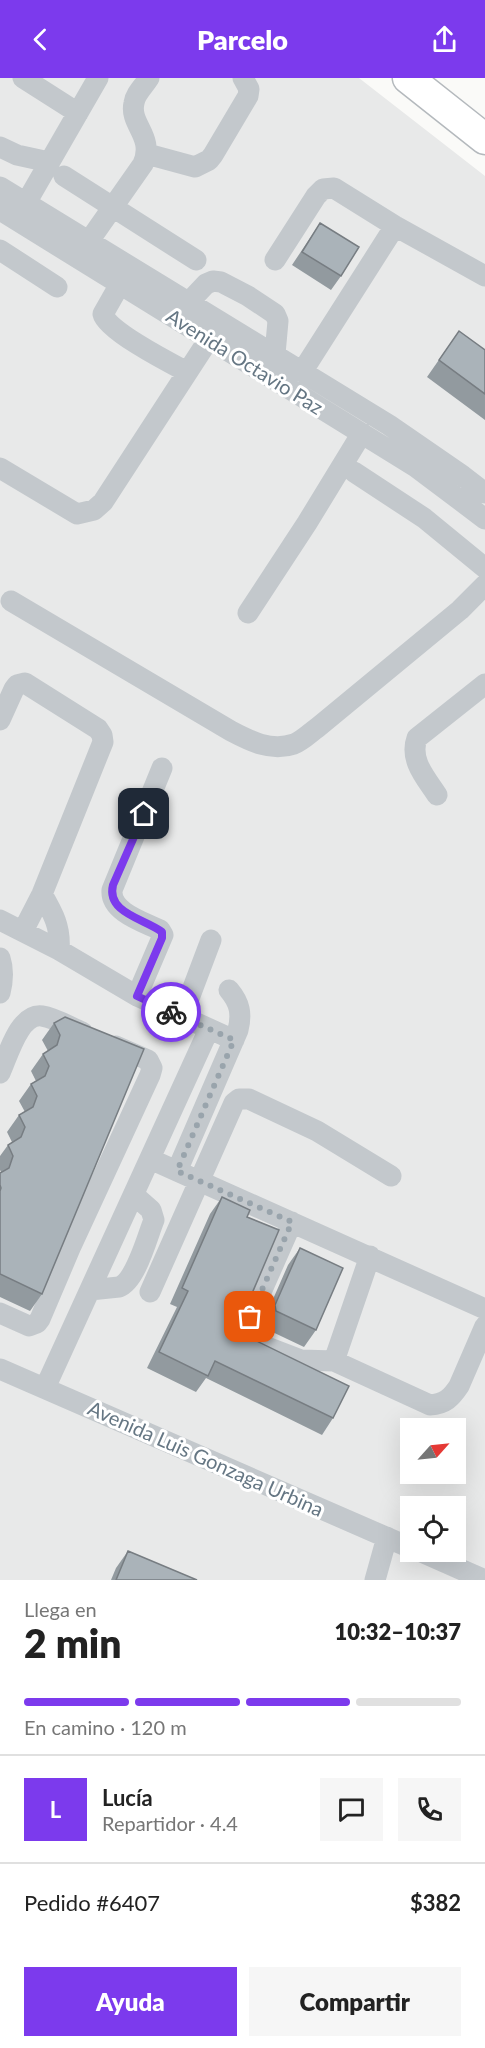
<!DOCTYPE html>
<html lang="es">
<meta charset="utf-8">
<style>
:root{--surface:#fff;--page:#f6f6f6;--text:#222;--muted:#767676;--line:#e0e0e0;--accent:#7c3aed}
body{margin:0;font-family:Lato,sans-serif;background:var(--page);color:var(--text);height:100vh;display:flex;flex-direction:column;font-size:22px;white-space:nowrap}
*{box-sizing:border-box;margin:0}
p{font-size:20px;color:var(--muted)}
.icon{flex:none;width:33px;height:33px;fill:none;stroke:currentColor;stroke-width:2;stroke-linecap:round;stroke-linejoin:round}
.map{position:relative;height:1502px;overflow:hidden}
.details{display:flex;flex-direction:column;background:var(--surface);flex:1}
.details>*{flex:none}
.needle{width:39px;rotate:63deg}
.controls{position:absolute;left:400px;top:1340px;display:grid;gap:12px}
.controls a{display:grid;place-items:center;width:66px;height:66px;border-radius:0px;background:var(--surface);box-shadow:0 6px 24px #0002;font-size:30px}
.pin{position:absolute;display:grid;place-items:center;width:51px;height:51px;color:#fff;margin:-26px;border-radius:12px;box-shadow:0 3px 9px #0006}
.courier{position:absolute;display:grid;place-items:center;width:60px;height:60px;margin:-30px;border:4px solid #7c3aed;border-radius:50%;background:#fff;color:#222;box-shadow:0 2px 8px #0007}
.summary em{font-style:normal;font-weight:800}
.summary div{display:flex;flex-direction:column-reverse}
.summary{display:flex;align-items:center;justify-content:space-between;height:102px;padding:0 24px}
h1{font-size:39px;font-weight:800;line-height:45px}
.bar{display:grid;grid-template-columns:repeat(4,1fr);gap:9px 6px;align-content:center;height:72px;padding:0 24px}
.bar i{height:8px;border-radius:4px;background:var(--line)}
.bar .current{background:var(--accent)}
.bar p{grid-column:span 4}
.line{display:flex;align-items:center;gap:15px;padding:0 24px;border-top:2px solid var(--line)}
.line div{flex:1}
.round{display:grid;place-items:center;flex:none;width:63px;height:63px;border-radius:0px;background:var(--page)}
.button{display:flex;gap:12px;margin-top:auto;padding:12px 24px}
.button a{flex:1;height:69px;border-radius:0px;background:var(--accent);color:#fff;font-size:24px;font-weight:800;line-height:69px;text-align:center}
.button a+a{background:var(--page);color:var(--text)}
header{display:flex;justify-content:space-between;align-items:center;height:78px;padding:0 24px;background:var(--accent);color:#fff;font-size:27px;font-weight:800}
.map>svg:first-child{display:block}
</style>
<header><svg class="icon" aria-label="back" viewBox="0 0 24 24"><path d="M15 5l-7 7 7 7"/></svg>Parcelo<svg class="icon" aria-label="share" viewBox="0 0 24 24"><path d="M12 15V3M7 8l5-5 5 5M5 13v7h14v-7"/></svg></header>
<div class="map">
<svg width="485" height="1502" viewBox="0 0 485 1502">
<rect width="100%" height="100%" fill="#fafaf8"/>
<path fill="#e8e9e9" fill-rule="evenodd" d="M0,0h359l126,98v1404h-485zM411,1350h45v45h-45zM411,1428h45v45h-45z"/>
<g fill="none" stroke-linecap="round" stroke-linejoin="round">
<defs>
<path id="highway" d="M408,0l77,61"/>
</defs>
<use href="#highway" stroke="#b4b9bd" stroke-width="33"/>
<path stroke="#c3c8cc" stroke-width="21" d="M23,0l55,35
M0,69l17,8 32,7
M147,76l48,13 14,-7 4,-5 35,-59 1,-7 -6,-11
M64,98l132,84
M0,109l389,238 74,51 22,17
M26,125l72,-125
M0,132l416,257 69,52
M89,163l54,-77c12,-28 -14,-39 -9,-61 1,-9 10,-17 15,-25
M0,172l57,37
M275,182l41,-64 7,-7 11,-1 61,38 90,50
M120,206l-17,30c3,16 67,49 84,58
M189,224l17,-18 7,-3 8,1 27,14 27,18 3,7 -3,33
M302,294l93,-146
M0,390l77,46 17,-4 9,-8 106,-163
M354,394l70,46 61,50
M11,523l220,130c19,10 40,21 63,13 8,-3 16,-11 23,-16l143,-118 25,-25
M248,535l59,-90 55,-90
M0,642l14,-31 3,-4 8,-2 73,46 4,6 1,7 -61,152 -19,37
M437,717c-11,-17 -28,-35 -20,-57l68,-54
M42,816c11,19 19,33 17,56
M0,842l59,30 78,46 97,44
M0,880c4,12 3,23 0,35
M137,918l26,-61 -3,-5c-16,-8 -50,-18 -48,-40l50,-122
M182,939l29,-77
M0,995c8,-17 19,-60 42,-57 13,2 28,11 40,16
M150,1081l335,150
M177,1093l61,-141c4,-16 2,-27 -9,-40
M292,1144l-42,95v9l3,9 14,12 34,13 33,1 96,44c15,-1 21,-7 29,-19l26,-60
M90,1212l29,-3c17,-6 28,-50 35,-67l-3,-10 -17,-15
M150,1214l84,-189 5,-4h10l68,32 74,45
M0,1235l29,13 8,-3 3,-4 31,-73 79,-171 2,-7 -4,-8 -32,-14
M334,1283l36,-105
M0,1291l411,179
M45,1310l164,-359
M419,1473l66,29
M375,1502l12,-43"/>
<use href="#highway" stroke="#fff" stroke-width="30"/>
</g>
<path fill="#929a9f" d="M320,145l21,53 -10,14 -39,-25z
M459,253l26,19v70l-58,-43z
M65,939l-23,277 -12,17 -30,-14v-124l1,-1 -1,-2v-14l8,-11 4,-3 -5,-10 12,-17 6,-3 -6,-11 12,-17 5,-3 -5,-10 12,-17 5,-3 -6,-11 12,-17z
M222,1119l25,20 -11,114 97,87 -11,17 -116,-57 -10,14 -49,-24 30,-61 -7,-3 40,-90z
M300,1170l16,82 -12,17 -40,-19 -1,-6 25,-57z
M128,1473l69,29h-86l5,-12z"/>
<path fill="#aab3b9" stroke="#777d82" stroke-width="1.5" d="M320,145l39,24 -18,29 -39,-24z
M459,253l26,19v44l-46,-34z
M65,939l79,32 -102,245 -42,-20v-83l1,-3 -1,-3v-12l9,-5 4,-12 -5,-11 13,-8 4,-10 -6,-12 14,-8 4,-11 -6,-12 14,-8 4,-10 -6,-12 14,-9 3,-10 -6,-12z
M222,1119l28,13 -3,7 32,13 -43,101 113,55 -16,32 -118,-57 -7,15 -49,-24 29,-61 -6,-3z
M300,1170l43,20 -27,62 -40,-19 -1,-6z
M128,1473l69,29h-81z"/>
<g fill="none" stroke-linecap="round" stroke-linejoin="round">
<path stroke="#99a4ac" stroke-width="6" stroke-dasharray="0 10.8" d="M171,934l63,28 -57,131 115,51 -42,95"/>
<path stroke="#7c3aed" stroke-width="8" d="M144,736l-31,71c-7,28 32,34 49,47v6l-25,58 34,16"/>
</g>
<g text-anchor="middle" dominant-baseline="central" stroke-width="6" stroke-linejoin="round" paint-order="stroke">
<g font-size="20" fill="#657683" stroke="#fff">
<text transform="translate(245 283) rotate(32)">Avenida Octavio Paz</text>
<text transform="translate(206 1380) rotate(24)">Avenida Luis Gonzaga Urbina</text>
</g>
</g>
</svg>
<div class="controls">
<a><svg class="needle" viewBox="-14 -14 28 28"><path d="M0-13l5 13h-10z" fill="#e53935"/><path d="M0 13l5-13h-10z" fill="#767676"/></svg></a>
<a><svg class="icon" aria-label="locate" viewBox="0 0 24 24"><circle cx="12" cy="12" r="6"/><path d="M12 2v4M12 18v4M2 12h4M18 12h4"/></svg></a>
</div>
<div class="pin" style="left:250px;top:1239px;background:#ea580c"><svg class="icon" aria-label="bag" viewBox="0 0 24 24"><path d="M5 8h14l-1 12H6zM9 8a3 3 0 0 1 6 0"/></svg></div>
<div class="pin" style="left:144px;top:736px;background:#1f2937"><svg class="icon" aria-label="home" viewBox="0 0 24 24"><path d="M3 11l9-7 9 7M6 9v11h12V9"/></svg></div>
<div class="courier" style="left:171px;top:934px"><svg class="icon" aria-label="bike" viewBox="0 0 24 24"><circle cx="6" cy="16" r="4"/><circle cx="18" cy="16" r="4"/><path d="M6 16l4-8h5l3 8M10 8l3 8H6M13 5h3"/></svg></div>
</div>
<section class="details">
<div class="summary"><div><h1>2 min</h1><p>Llega en</p></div><em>10:32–10:37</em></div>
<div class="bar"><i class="current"></i><i class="current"></i><i class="current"></i><i></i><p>En camino · 120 m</p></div>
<div class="line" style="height:108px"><b class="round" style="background:var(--accent);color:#fff">L</b><div><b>Lucía</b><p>Repartidor · 4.4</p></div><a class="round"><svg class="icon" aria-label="chat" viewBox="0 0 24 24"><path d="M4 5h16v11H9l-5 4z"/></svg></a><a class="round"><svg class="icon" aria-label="phone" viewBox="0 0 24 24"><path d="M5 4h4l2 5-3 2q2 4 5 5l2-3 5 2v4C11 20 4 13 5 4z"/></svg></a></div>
<div class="line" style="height:78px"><div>Pedido #6407</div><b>$382</b></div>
<div class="button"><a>Ayuda</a><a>Compartir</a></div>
</section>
